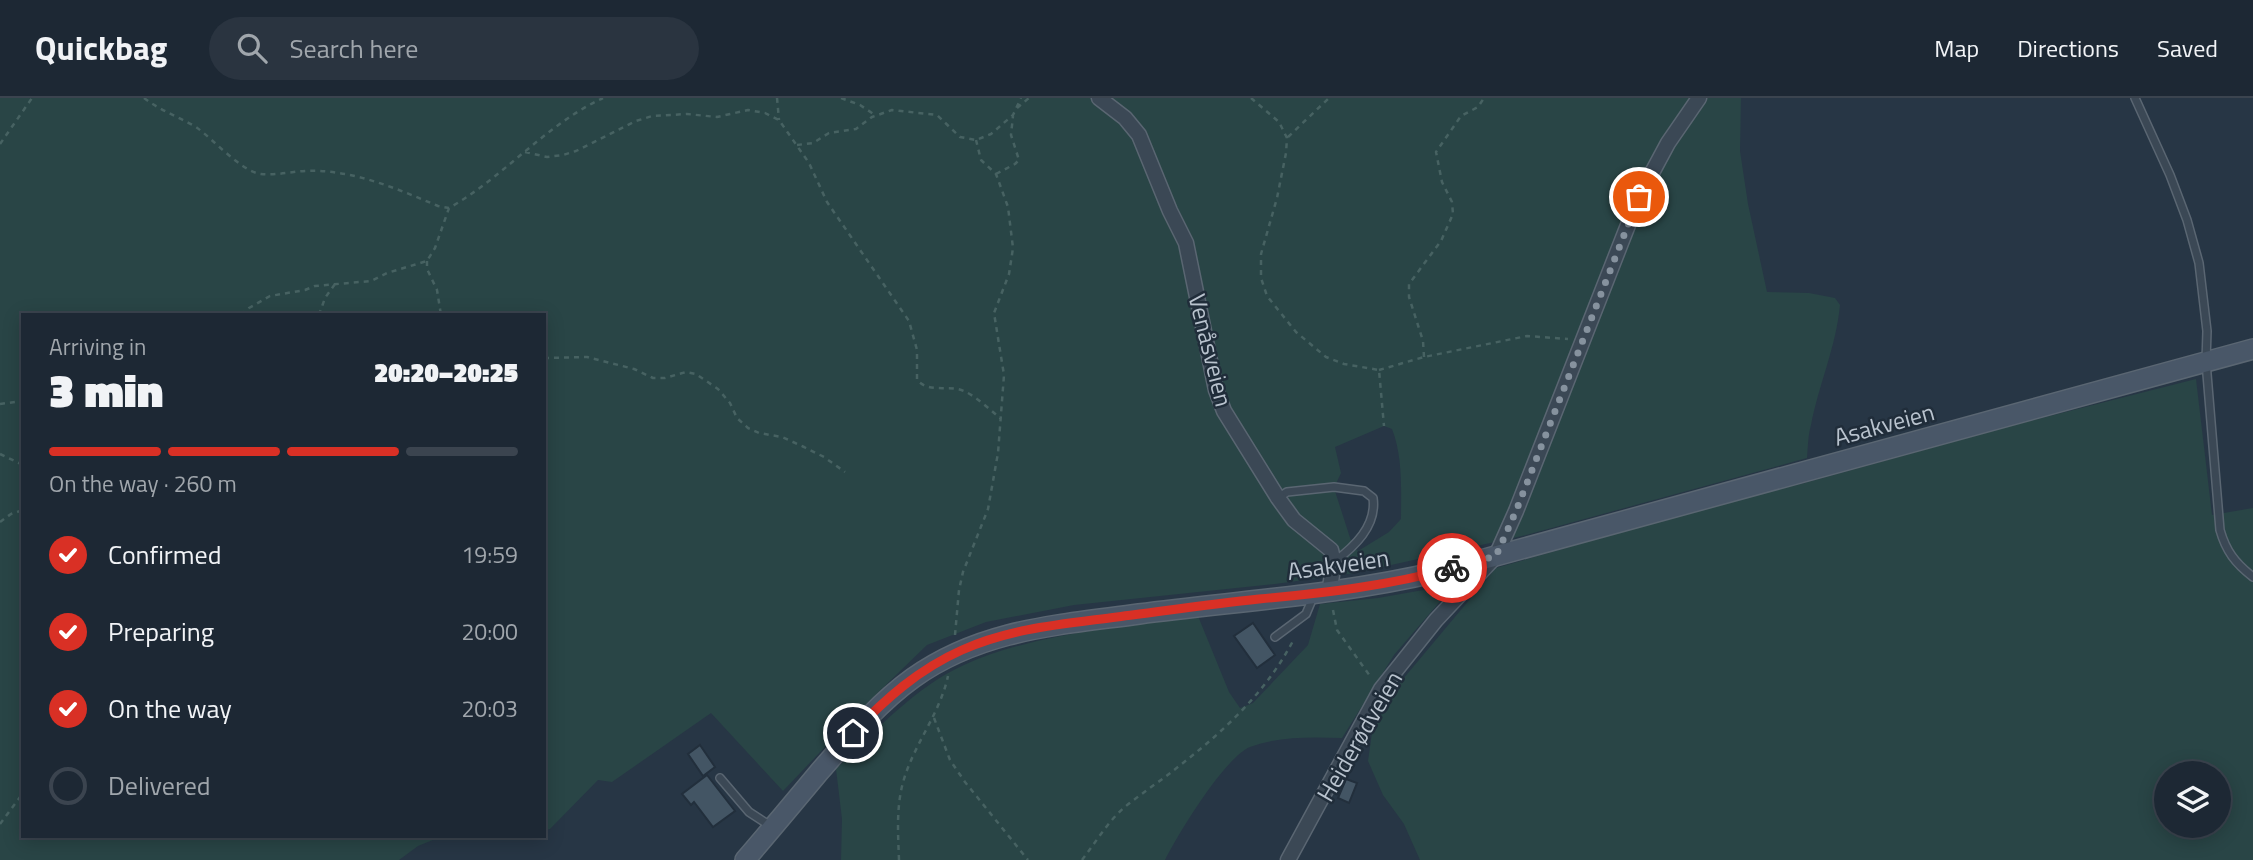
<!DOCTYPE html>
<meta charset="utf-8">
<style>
:root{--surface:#1d2834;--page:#2a3440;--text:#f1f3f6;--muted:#a0a6ac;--line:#3b444f;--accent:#d93025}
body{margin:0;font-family:"Titillium Web",sans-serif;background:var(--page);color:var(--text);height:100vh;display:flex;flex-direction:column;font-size:26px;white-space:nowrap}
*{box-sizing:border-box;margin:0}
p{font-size:23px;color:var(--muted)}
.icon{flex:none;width:38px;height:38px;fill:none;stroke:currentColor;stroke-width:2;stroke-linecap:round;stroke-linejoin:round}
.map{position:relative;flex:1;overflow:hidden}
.side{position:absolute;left:21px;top:215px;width:525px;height:525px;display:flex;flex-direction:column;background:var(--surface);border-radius:0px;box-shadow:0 4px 18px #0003,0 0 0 2px var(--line)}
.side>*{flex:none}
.controls{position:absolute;left:2154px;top:663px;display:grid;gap:14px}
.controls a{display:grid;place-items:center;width:77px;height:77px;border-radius:50%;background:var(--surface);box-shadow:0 4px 18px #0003,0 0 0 2px var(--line);font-size:35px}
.pin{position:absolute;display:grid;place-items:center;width:60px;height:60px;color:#fff;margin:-30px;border:4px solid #fff;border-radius:50%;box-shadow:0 2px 7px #0007}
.courier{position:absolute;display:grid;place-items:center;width:70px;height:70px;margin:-35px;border:5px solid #d93025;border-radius:50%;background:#fff;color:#222;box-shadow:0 2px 9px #0007}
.overview em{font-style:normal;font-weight:800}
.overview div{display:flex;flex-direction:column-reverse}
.overview{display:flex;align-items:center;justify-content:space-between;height:119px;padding:0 28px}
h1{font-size:46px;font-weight:800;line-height:52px}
.bar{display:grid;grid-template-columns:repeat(4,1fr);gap:10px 7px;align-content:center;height:84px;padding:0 28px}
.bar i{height:9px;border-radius:5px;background:var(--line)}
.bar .selected{background:var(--accent)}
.bar p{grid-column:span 4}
ol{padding:0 28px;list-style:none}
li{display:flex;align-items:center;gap:21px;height:77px}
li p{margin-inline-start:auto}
li .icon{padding:7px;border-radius:50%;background:var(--accent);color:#fff;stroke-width:4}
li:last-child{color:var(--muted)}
li i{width:38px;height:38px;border:4px solid var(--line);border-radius:50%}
header{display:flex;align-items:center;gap:42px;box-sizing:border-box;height:98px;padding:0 35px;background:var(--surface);border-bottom:2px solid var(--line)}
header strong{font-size:33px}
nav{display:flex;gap:38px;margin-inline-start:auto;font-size:24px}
.search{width:490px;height:63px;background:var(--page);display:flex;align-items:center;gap:18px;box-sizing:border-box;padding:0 24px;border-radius:38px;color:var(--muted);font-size:26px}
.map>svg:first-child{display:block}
</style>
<header>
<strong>Quickbag</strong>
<div class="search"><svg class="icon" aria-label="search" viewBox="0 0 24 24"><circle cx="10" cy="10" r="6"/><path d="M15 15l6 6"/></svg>Search here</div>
<nav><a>Map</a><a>Directions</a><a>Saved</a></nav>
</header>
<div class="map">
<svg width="2253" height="762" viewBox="0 0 2253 762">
<rect width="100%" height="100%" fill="#273645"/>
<path fill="#294546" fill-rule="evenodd" d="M0,0h1741l-1,53 8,53 19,88 42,1 26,5 5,7c-4,42 -21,79 -29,120 -3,10 -3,22 -4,33l-281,77 -171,38 -80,11 -201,21 -88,17 -59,23 -65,63 -79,83 -72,-78 -99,69 -14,-2 -48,49 -6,1v-515h-521v521l417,1 -22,9 -19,14h-399zM1384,328l8,3c11,28 9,60 9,90l-12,13 -31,19 -5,-4 -19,-59 7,-15 -6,-26z
M2196,281l16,136 41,-7v352h-833l-16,-36 -21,-29 -15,-34 4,-28 21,-42 103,-123 249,-71 56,-13 213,-59zM2166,676h53v52h-53z
M1446,488l3,5 -55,64 -52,83c-30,-1 -63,-2 -92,9 -25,10 -72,87 -85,113h-324l1,-41 -6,-50c38,-37 79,-82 128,-104 71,-32 157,-38 234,-49l31,76 11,16 13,-5 55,-58 12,-41 58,-6z"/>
<path fill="#435564" stroke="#222f3c" stroke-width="2" d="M1253,525l22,32 -18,13 -23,-32z
M700,647l15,22 -12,9 -15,-22z
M707,677l28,36 -22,16 -19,-25 -3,3 -9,-11z
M1346,681l11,4 -8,20 -11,-5z"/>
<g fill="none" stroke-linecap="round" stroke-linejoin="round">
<defs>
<path id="lane" d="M2135,0l35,77 17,45 12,43 8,68 -1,31 14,168c6,21 15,33 33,47
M1278,400l9,-6 47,-5 30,4 9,7c4,28 -19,49 -39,64
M1275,539l31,-23 8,-19
M720,680l29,34 23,15"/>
<path id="street" d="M1099,0l26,20 14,17 31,76 16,32 30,147 8,21 54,87 16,22 37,30 3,13 -5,30
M1288,762l93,-171 55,-69 60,-64 20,-45 123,-314 29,-54 31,-45"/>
<path id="secondary" d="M745,762c25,-29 50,-59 75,-89 29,-33 57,-67 93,-93 69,-49 146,-53 226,-64 100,-13 200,-19 298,-42l816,-223"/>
</defs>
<use href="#lane" stroke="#5a6672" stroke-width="10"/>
<use href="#street" stroke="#5a6672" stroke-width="17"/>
<use href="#secondary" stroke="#5a6672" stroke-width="22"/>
<path stroke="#476262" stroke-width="2.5" stroke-dasharray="5 5" stroke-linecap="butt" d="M144,0c17,13 35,19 52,29 17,12 46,45 65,47 19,2 39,-5 59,-3 41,2 80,19 118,35l11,2c55,-31 96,-83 154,-110
M777,0l2,22
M841,0l19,7 15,10
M1251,0l28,24 8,16 -1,15 -9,45 -16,56v24l6,18 29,36 30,25 18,7 35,6 5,56
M1017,10l12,-10
M1288,39l41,-39
M0,46l32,-46
M797,47l16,-2 16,-10 27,-4 16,-12 20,-7 45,5 23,22 16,3 15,-6 22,-19 8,-17
M525,54l22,5 16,-2 13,-4 60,-30 16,-5 35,-2 30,3 31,-7 17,3 14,7 30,43 18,39 82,119 8,29v30c13,14 31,4 47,11 13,6 25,18 36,27
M996,76l19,-10 4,-4 -8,-25 2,-19
M427,163v8l10,21 4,25
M241,217l8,-7 21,-12 35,-6 10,-4 56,-5 16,-8 40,-12 8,-13 14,-40
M319,217l6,-17 10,-14
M1424,259l-1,-16 -14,-44v-13l32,-43 12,-27 -1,-12 -10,-20 -6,-30 25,-36 17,-9 6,-9
M544,260l43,-1 47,12 19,9h12l21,-6 10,2 22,15 12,14 7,15 11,10 11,5 23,4 22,10 20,10 21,15
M1379,272l45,-13 103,-21 41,3
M0,306l23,-3
M0,356l23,11
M0,424l11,-8 12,-4
M1333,512l4,20 33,46
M955,537l4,-45 4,-18 25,-63 10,-56 6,-78 -10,-62 15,-39 4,-26 -5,-41 -12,-33 -15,-14 -5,-20
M934,620l16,42 15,22 63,78
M0,726l23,-31
M899,762c-1,-27 -3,-55 5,-81 11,-36 36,-66 44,-103
M1082,762c14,-18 26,-39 44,-54 16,-13 33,-24 48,-36 48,-37 92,-77 120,-131"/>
<use href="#lane" stroke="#3b4855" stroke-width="7"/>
<use href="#street" stroke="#3b4855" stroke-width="14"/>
<use href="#secondary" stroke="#495768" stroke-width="19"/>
</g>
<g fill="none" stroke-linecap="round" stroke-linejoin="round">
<path stroke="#86929e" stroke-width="7" stroke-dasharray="0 12.6" d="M1452,470l44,-12 20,-45 123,-314"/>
<path stroke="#d93025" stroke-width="9" d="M853,635c32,-34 66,-64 109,-83 49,-22 102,-26 155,-33 47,-6 94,-13 142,-18 65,-6 129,-13 193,-31"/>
</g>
<g text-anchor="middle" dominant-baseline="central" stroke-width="5" stroke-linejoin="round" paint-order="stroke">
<g font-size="24" fill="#b9c3ce" stroke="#202d3a">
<text transform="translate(1211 252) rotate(76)">Venåsveien</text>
<text transform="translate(1884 326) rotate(-15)">Asakveien</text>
<text transform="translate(1338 466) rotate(-8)">Asakveien</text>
<text transform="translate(1359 638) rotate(-60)">Heiderødveien</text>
</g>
</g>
</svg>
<div class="controls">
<a><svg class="icon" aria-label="layers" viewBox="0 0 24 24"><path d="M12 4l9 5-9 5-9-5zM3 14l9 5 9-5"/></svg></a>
</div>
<div class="pin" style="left:1639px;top:99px;background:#ea580c"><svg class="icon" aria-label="bag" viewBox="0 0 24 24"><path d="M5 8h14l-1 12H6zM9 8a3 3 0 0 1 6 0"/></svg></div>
<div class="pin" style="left:853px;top:635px;background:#1f2937"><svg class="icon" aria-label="home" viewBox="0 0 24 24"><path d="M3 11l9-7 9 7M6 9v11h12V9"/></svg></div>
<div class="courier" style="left:1452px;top:470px"><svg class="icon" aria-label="bike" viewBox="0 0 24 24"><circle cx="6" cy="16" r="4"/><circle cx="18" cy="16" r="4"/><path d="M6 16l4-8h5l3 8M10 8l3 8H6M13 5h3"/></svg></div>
<section class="side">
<div class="overview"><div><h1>3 min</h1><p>Arriving in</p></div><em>20:20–20:25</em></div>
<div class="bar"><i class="selected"></i><i class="selected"></i><i class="selected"></i><i></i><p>On the way · 260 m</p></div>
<ol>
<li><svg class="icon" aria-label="check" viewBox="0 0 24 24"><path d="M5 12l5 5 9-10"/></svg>Confirmed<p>19:59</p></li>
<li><svg class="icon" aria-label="check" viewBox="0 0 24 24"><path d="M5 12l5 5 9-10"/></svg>Preparing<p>20:00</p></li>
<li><svg class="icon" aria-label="check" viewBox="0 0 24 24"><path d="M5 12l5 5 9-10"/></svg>On the way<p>20:03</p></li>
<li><i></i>Delivered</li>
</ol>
</section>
</div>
